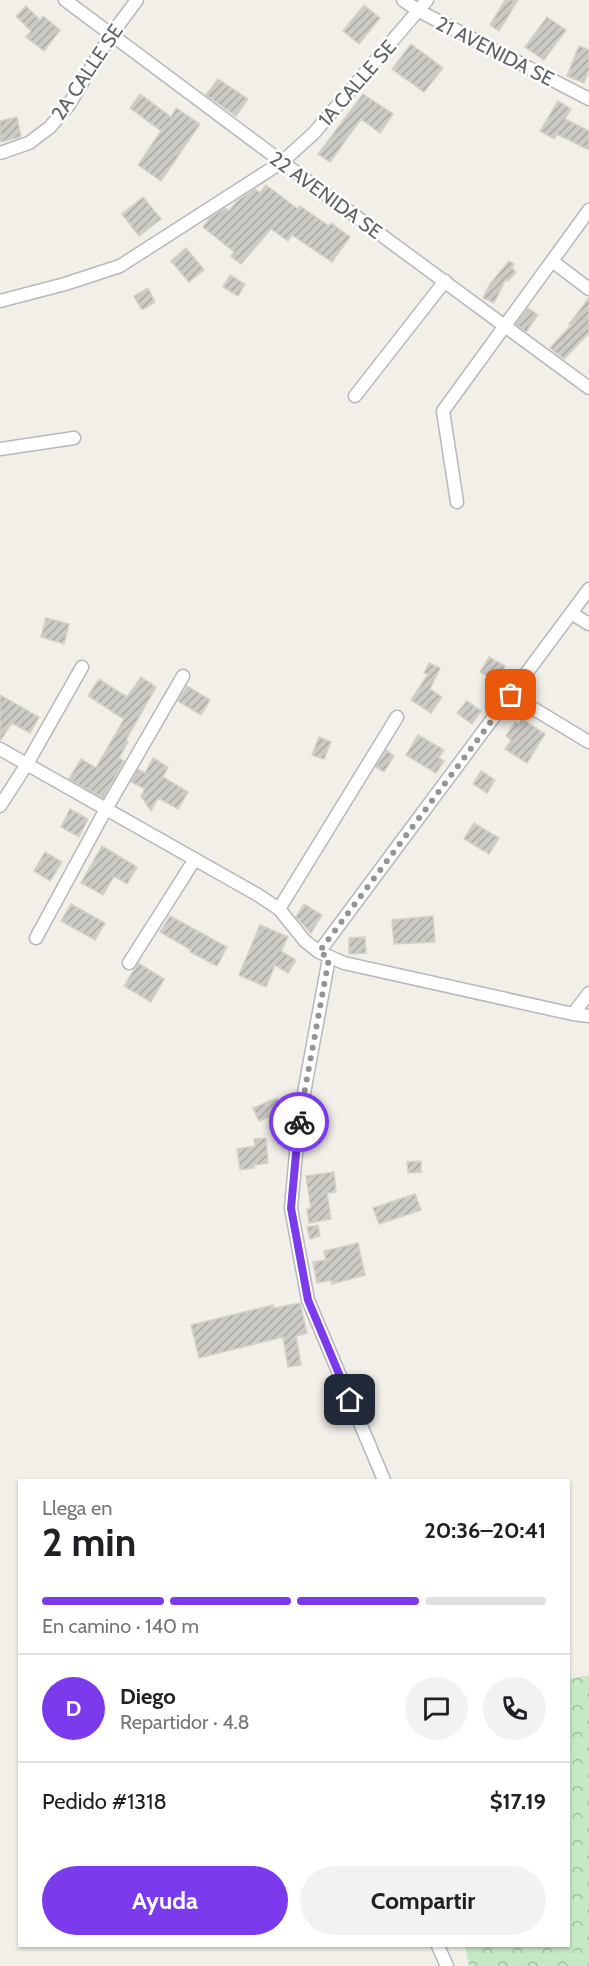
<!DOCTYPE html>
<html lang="es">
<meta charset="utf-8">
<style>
:root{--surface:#fff;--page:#f2f2f2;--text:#202124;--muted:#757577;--line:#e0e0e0;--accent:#7c3aed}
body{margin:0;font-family:Cabin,sans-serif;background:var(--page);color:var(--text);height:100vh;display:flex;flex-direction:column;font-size:22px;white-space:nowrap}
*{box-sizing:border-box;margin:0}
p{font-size:20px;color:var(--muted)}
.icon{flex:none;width:33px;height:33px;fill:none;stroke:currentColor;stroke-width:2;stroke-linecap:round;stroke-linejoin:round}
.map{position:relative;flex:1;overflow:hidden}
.sheet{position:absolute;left:18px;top:1479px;width:552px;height:468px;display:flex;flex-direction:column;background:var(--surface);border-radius:0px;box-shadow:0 2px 4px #0004}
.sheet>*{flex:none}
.pin{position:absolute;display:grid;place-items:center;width:51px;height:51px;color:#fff;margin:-26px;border-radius:12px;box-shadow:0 3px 9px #0006}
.courier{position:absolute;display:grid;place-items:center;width:60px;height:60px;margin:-30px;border:4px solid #7c3aed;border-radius:50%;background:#fff;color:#222;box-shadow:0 2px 8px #0007}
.head em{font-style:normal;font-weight:700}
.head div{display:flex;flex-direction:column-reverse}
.head{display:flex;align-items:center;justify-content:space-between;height:102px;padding:0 24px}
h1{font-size:39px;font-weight:700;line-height:45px}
.bar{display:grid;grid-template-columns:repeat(4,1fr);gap:9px 6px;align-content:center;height:72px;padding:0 24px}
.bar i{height:8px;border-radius:4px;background:var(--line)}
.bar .current{background:var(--accent)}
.bar p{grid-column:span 4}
.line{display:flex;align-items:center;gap:15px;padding:0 24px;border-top:2px solid var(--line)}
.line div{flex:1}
.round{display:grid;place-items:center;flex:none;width:63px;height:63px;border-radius:32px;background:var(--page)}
.primary-button{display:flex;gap:12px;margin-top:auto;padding:12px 24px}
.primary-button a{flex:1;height:69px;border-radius:36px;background:var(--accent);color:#fff;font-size:24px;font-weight:700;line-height:69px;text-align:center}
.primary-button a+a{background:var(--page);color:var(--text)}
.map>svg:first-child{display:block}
</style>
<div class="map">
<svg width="589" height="1966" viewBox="0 0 589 1966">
<defs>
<pattern id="forest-crowns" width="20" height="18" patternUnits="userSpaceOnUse" patternTransform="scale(1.5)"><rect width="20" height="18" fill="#c5e8c5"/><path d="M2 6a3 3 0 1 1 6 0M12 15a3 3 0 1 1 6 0" fill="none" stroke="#a3c0a4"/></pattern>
<pattern id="building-hatch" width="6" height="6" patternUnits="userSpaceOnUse" patternTransform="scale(1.5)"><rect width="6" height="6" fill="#cccac5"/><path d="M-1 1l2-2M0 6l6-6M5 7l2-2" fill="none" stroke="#a9a8a4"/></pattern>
</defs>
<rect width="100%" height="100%" fill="#f1efe8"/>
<path fill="url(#forest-crowns)" d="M589,1675v291h-120l-4,-20h103l1,-267z"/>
<path fill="url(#building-hatch)" stroke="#d6d1c6" stroke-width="1.5" d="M505,0h13l-19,31 -9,-6z
M364,5l16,13 -21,26 -16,-13z
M26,6l14,14 3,-4 17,14 -16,21 -18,-14 5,-6 -15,-15z
M547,17l19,13 -22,30 -19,-13z
M411,44l32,24 -19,24 -32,-23z
M579,46l10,4v20l-5,13 -17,-7z
M218,79l30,20 -12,17 -30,-21z
M140,94l31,23 5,-9 24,16 -39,57 -23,-16 23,-34 -31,-23z
M363,94l30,20 -13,19 -19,-14 -31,43 -12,-8z
M558,101l13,8 -6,10 24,12v19l-32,-16 -3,5 -14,-8z
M17,117l4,20 -21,5v-21z
M266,185l32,24 2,-3 29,20 2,-3 19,14 -18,25 -40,-27 -4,6 -17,-12 -30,35 -10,-8 3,-4 -31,-25 7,-9 15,-10 4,3 8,-10 18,-12 5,4z
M143,197l18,22 -22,17 -17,-22z
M186,248l18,22 -15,12 -18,-21z
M509,261l5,3 -2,4 4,4 -8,9 -2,-2 -12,24 -11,-5 7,-14z
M230,275l15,9 -7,12 -15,-9z
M148,288l7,14 -13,8 -8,-14z
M589,298v35l-25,26 -14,-11 21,-23 -2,-1z
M528,308l10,7 -12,17 -10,-8z
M46,618l23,6 -5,20 -23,-7z
M489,657l16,9 -9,16 -16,-10z
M429,663l11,5 -10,21 12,8 -11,16 -20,-13 17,-26 -4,-1z
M141,677l15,10 -30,53 2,2 -9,16 5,3 -21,37 -34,-19 12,-20 15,9 28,-49 -36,-23 11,-17 28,18z
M187,686l23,14 -9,15 -23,-14z
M0,695l39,22 -9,16 -18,-10 -12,18z
M467,701l14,10 -9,13 -15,-11z
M522,719l23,15 -18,29 -22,-14 6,-9 -5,-4 9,-14 4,2z
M418,735l26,15 -5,8 5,3 -8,12 -30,-18z
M319,737l12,5 -7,17 -12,-4z
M386,750l8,6 -10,16 -8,-5z
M153,758l15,9 -5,10 25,15 -10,17 -20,-11 -7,13 -10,-15 4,-7 -14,-7 7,-13 7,4z
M481,771l14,9 -8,13 -14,-9z
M70,809l18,10 -9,18 -18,-10z
M474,823l25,15 -10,16 -25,-15z
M102,846l35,21 -10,17 -13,-8 -11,19 -22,-12z
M45,852l17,10 -12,19 -16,-10z
M71,904l34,19 -10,17 -34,-19z
M304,904l18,11 -11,18 -15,-16z
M170,916l57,31 -10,19 -27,-14 1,-2 -31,-18z
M433,916l2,26 -41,2 -2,-24z
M260,925l28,12 -7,14 15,9 -8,13 -13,-8 -9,22 -27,-12z
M365,937l1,16 -17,1v-16z
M138,963l26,16 -13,23 -27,-16z
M277,1098l5,13 -23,10 -6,-13z
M266,1138l2,25 -14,2v3l-14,2 -3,-21 18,-3 -1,-7z
M421,1161v11l-13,1 -1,-11z
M334,1172l2,20 -9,1 4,26 -22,4 -2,-14 4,-1 -5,-32z
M415,1194l6,16 -42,14 -6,-16z
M318,1225l2,11 -10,3 -3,-12z
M358,1243l7,32 -33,9 -1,-4 -14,3 -4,-21 13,-2 -2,-9z
M300,1303l7,30 -11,3 5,29 -13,2 -5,-30 -84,21 -8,-33 82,-20 1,3z"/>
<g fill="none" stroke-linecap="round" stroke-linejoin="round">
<defs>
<path id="minor" d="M65,0l217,162 307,226
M403,0l16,11 170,88
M0,153l29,-10 21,-16 18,-21 43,-71 26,-35
M552,261l37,28
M0,301l65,-17 55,-18 162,-104 32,-29 113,-133
M355,396l90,-115
M0,449l74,-11
M457,502l-14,-91 146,-201
M571,613l18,11
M511,695l78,47
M0,749l258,146 21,14 26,32 14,11 25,11 229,51 16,2
M0,806l27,-42 55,-97
M279,909l118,-192
M36,938l70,-129 77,-133
M319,952l270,-363
M329,958l-30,162 -8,88 17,92 76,180
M129,963l66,-104
M573,1014l16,-21
M438,1946l9,20"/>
</defs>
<use href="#minor" stroke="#b5b8bc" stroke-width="15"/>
<use href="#minor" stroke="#fff" stroke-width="12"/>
</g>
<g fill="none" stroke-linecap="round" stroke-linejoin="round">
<path stroke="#929495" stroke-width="6" stroke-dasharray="0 10.8" d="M299,1122l30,-164 -10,-6 192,-257"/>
<path stroke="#7c3aed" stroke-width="8" d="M299,1122l-8,86 17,92 42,100"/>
</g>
<g text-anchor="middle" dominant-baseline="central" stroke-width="5" stroke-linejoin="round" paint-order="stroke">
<g font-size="20" fill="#5f6368" stroke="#fff">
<text transform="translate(495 51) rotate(27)">21 AVENIDA SE</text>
<text transform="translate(87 72) rotate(-56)">2A CALLE SE</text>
<text transform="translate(357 83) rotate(-49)">1A CALLE SE</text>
<text transform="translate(326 195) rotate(36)">22 AVENIDA SE</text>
</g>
</g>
</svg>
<div class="pin" style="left:511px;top:695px;background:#ea580c"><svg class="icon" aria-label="bag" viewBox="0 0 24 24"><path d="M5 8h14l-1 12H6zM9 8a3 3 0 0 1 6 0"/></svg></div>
<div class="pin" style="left:350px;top:1400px;background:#1f2937"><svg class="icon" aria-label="home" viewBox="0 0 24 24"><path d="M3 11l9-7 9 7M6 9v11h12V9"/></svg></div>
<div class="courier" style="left:299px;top:1122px"><svg class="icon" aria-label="bike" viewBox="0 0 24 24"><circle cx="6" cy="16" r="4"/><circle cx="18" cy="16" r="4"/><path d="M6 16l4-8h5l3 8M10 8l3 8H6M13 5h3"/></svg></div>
<section class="sheet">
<div class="head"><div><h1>2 min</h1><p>Llega en</p></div><em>20:36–20:41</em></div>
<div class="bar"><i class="current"></i><i class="current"></i><i class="current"></i><i></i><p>En camino · 140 m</p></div>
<div class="line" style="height:108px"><b class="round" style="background:var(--accent);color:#fff">D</b><div><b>Diego</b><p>Repartidor · 4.8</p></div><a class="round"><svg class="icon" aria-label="chat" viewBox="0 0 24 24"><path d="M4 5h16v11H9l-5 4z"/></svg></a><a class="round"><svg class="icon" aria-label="phone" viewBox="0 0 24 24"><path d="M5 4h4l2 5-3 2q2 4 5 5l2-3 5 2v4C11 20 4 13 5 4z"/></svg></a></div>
<div class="line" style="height:78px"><div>Pedido #1318</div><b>$17.19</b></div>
<div class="primary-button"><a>Ayuda</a><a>Compartir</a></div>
</section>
</div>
